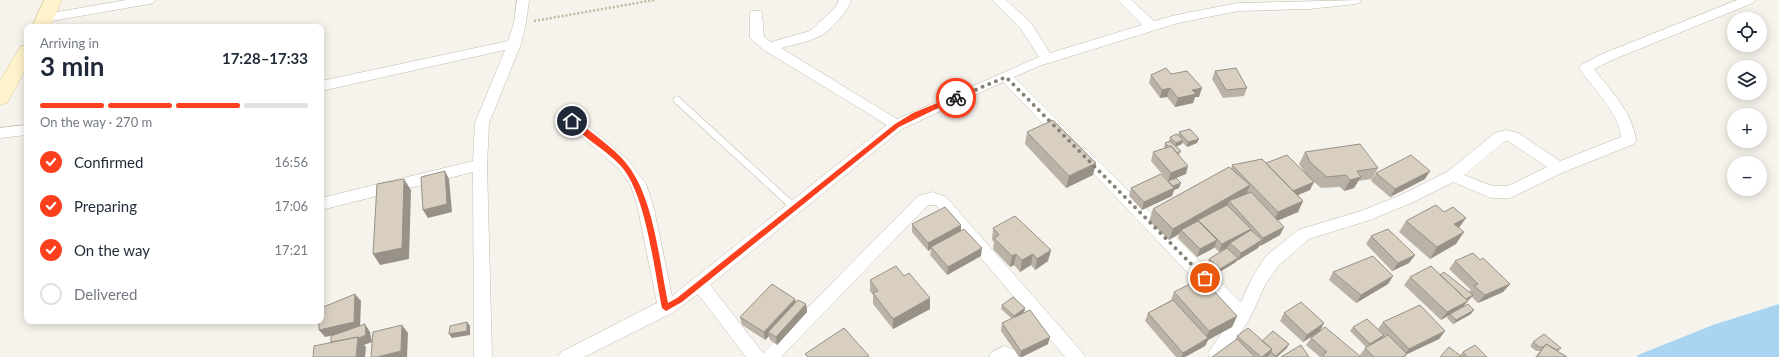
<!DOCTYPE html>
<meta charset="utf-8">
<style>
:root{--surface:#fff;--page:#f2f2f3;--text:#1f2937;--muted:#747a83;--line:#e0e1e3;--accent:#fc3f1d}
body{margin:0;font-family:Lato,sans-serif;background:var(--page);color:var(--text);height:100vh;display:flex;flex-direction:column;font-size:15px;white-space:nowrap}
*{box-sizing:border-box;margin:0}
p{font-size:13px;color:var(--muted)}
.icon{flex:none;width:22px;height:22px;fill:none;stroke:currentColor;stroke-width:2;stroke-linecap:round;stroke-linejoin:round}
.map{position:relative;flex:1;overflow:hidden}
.panel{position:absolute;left:24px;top:24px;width:300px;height:300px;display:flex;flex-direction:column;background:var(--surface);border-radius:8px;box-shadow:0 2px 10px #0003}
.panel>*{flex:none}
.controls{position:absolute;left:1727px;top:12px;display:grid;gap:8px}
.controls a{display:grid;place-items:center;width:40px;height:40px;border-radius:50%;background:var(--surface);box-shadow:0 2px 10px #0003;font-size:20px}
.pin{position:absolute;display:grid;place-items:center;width:34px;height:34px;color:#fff;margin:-17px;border:2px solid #fff;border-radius:50%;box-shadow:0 1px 4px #0007}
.courier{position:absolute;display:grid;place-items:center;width:40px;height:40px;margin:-20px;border:3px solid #fc3f1d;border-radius:50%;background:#fff;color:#222;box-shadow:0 1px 5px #0007}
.overview em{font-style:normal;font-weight:700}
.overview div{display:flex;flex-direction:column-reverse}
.overview{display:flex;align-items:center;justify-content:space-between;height:68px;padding:0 16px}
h1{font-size:26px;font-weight:700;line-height:30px}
.bar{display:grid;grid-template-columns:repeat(4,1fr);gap:6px 4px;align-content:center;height:48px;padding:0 16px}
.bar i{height:5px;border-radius:3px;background:var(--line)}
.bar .on{background:var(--accent)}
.bar p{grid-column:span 4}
ol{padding:0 16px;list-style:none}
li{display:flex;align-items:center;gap:12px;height:44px}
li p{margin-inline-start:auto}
li .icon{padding:4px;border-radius:50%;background:var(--accent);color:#fff;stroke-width:4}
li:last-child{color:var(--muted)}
li i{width:22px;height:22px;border:2px solid var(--line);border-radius:50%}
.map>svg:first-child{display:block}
</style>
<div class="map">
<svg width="1779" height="357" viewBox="0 0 1779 357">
<rect width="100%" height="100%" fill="#f6f3ec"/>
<path fill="#a9d4f2" d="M1779,304v53h-142l1,-2 75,-30z"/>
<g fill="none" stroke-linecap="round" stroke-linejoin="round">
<defs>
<path id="lane" d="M677,100l118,108"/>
<path id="street" d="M126,0h29l-2,3 -4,1 -103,18 -5,-1 -1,-3 1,-3 5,-1z
M517,0h12l-3,23 -5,21 -32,79 -2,42 5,192h-18l-1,-185 -152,38v-12l152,-37 2,-38 30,-73 -184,41v-10l187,-40 6,-18z
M839,0h12c-3,11 -22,33 -33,37 -11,5 -25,8 -37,11l116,71 142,-62 -18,-28 -29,-29h14l25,23 19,30 92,-28 -24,-25h13l23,21 22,-6 62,-12 123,-3 -2,3 -4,1 -46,5 -71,2 -60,12 -139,43 -25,11 55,55 2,4 -2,4 -5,1 -5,-1 -56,-58 -101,47 -192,156 53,68 155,-157 15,-4 13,5 136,155 3,5h-20l-129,-152h-8l-147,152h-35l-48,-63 -26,19 -88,44h-26l3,-5 96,-49 -19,-94 -7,-23 -13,-18 -50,-43 -2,-4 2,-4 5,-1 5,1 50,43 18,24 8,25 18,87 215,-171 -123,-75 -14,-12v-24l1,-3h10l1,3 2,23 7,5 39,-11 25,-23z
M1737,0h18l-2,3 -141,57 -18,9c17,23 38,42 42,71l-2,4 -70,28 -54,26h-19l-38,-16 -42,21 -41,17 -61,19 -31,27 -13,19 -16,35 -25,37h-14l-2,-4 25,-37 -44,-42 -115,-121 2,-4 5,-1 5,1 155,153 12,-26 13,-20 32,-26 63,-19 40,-16 46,-23 48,-39 11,-3 12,3 42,28 61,-24c-3,-26 -25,-45 -40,-66l-2,-3 2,-3 21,-11zM1505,141h3l39,26 -39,19h-16l-28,-11z
M27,125v10l-27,3v-10z
M1004,346l17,6 3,5h-35l3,-5z"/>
<path id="secondary" d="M44,0h18l-12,27h-18z
M27,45v22l-20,36 -7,2v-24l20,-34z"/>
</defs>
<use href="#lane" stroke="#c2bbae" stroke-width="8"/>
<use href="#street" stroke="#c2bbae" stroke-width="1"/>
<use href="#secondary" stroke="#d6c79b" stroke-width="1"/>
<path stroke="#c4b79f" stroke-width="2.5" stroke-dasharray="2 2" stroke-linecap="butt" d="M534,21l120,-21"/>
<use href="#lane" stroke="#fff" stroke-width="7"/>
<use href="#street" fill="#fff" fill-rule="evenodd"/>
<use href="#secondary" fill="#fff3cd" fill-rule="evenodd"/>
</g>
<path fill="#bab2a6" d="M1215,71l32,17 -3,8 -21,2 -11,-19z
M1171,74l28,23h-4l-2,6 -18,4 -8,-10 -7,1 -11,-15 2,-8z
M1027,132l66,43 -27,13 -41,-44z
M1179,132l18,11 -10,4 -5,-5v2l-6,3 5,4 -2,4 7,19 -10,4 3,10 -5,2 -2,6 -30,14 -13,-14 2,-8 37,-7 -17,-20 2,-9 12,-4 -1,-1 1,-4 4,-2 1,-4 8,-2z
M1305,152l73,16 -6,11 -14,2 -4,7 -10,3 -4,-4 -19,1 -15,-13 4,15 -12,5 5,6 -5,11 -21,9 3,14 -20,11 -1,-1 -1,3 -21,12 -1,2 -18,11 -11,-10 2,-4 17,-11 -7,4 -5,-5v1l-17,9 -19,-19 1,-4 -10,6 -20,-19 4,-12 78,-40 1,-4 34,-2 39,10 -6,-9z
M1376,173l49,6 -35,18 -19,-16z
M1406,221l53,7 -3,16 -26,15 -31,-27z
M912,224l49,7 20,25 -34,19 -17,-20 1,-6 -3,2 -16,-19z
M993,228l58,22 -3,11 -13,9 -4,-5 -11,7 -6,-7 -4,2 -17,-18 1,-7 -2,-2z
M1371,236l44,19 -6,8 -17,8 -26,-27z
M1480,260l30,24 -7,8 -25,11 -7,-7 -3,4 -5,7 8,7 -18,10 -6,-6 2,-3 -8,5 -37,-35 6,-8 30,-2 29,17 2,-2 -22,-21 6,-8z
M1333,272l60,4 -5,8 -32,19 -27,-23z
M870,280l60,18v11l-37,20 -20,-25v-9l-3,-4z
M1174,292l63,24 -5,11 -24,13 -3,6 -20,11h-9l-31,-36 3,-8 23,-13z
M795,299l1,3 10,2 1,8 -30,33 -7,-5 -1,-4 -4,4 -23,-15 -2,-8z
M1002,305l23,3 -1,4 -4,3 28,29 -26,13h-3l-18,-26 1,-8 10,-4 -11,-10z
M1284,313l36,17 41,27h-41l-14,-12 5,-7 5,-4 -13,8 -23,-21z
M1383,322l62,9 -6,8 -32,15 -2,3h-44l-1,-2 5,-7 1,-1 -16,-16 3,-4 25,2z
M1237,336l25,5 25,7 -10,9h-7l-1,-1 -1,1h-56l23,-16z
M1533,342l28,6 -3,3 9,6h-32l5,-6h-4l-6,-5z
M1463,352l24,5h-47l20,-2z"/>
<path fill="#979187" d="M1170,88l-3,9 -7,1 2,-8z
M1202,88l-3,9h-4l-2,6 -18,4 3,-9 14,-8z
M1199,139l-2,4 -10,4 1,-5z
M1183,140l-1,4 -7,3 1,-4z
M1096,163l-3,12 -27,13 3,-12z
M1188,166l-2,8 -18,7 3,-8z
M445,171l4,8 3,33 -24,6 -5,-8z
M1430,171l-5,8 -35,18 5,-8z
M1361,177l-7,11 -10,3 6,-11z
M404,179l7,11 -2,69 -29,6 -7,-11z
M1314,182l-4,8 -22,9 4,-8z
M1181,183l-2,5 -5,2 -2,6 -30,14 2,-8 29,-16z
M1250,185l-5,12 -16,4 -2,6 -29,13 -2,4 -15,6 -2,4 -10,6 4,-11z
M1303,201l-5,11 -26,11 6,-11z
M1466,218l-8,11 -4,-5z
M961,225v8l-30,14v2l-3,2v-8z
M1284,227l-4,8 -20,11 3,-8z
M1251,229l-3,8 -18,6 -2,4 -9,5 3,-8z
M1464,232l-8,12 -26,15 7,-12z
M1217,240l-3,8 -17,9 3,-8z
M1262,240l-4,8 -21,13 4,-8z
M982,248l-1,8 -34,19 1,-8z
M1051,250l-3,11 -13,9 2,-11z
M1016,254l-2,11 -4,2 2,-11z
M1033,254l-2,11 -11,7 2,-12z
M1415,255l-6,8 -17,8 6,-8z
M1238,258l-2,4 -18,11 2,-4z
M1393,276l-5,8 -32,19 5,-8z
M1510,284l-7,8 -25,11 7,-8z
M355,294l6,7 -1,28 -35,8 -6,-7z
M1473,295l-3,4 -6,4 4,-2 -6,7 -21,12 6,-8z
M930,298v11l-37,20v-10z
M795,299l1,7 -28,26 1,4 -4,4 -1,-8z
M806,304l1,8 -30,33 -1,-8z
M1025,308l-1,4 -11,8 1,-4z
M1474,310l-3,4 -18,10 3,-4z
M1237,316l-5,11 -24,13 -3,6 -20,11h-4l2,-4 21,-12 5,-10z
M467,322l3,4v9l-18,3 -3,-4z
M1324,323l-4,8 -17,11 4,-7z
M365,324l5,8 2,10 -8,3 2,2 -1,10h-9l2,-20z
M402,325l6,8 -1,24h-30z
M1445,331l-6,8 -36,17 6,-7z
M1384,335l-3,4 -13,9 2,-4z
M1050,337l-2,7 -26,13h-2l1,-6z
M1289,344l-2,4 -10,9h-2z
M1272,349l-4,8h-6z"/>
<path fill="#d8cfc1" stroke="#979187" d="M1166,68l5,6 16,-3 15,17 -10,2 4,4 -18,4 -8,-10 -8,2 -11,-15z
M1236,68l11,20 -21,2 -11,-19z
M1053,120l43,43 -27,13 -42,-44z
M1190,129l9,10 -11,3 -9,-10z
M1177,134l6,6 -7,3 -6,-6z
M1170,141l11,10 -4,2 -6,-7 -2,1 -4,-4z
M1360,144l18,24 -21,3 4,6 -11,3 -4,-5 -19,2 -17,-15 -5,-10z
M1171,146l17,20 -17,7 -18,-21z
M1287,155l27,27 -21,9 -27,-28z
M1411,155l19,16 -35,18 -19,-16z
M1262,159l41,42 -25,11 -46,-47z
M1229,167l21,18 -77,44 -20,-20z
M445,171l2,33 -24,6 -2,-33z
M1161,174l13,14 -30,14 -13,-14z
M1176,178l5,5 -8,3 -5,-5z
M404,179l-2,69 -29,6 4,-70z
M1251,192l33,35 -21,11 -34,-37z
M1227,205l24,24 -29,15 -24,-24z
M1436,205l8,7 9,-5 13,11 -12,6 10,8 -27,15 -31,-26z
M945,207l16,18 -33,18 -16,-19z
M1015,216l36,34 -14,9 -4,-5 -11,6 -6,-6 -4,2 -18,-18 5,-3 -6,-7z
M1198,221l19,19 -17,9 -19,-19z
M964,229l18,19 -34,19 -17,-20z
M1388,229l27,26 -17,8 -27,-27z
M1251,230l11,10 -21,13 -11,-10z
M1227,248l11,10 -18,11 -11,-10z
M1473,253l7,7 3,-2 27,26 -25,11 -11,-9 4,-2 -23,-23z
M1373,256l20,20 -32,19 -28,-23z
M896,266l8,10 5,-3 21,25 -37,21 -20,-26 5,-2 -8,-11z
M1431,266l37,35 -21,11 -37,-35z
M1444,272l29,23 -7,4 -26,-24z
M1202,278l35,38 -28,15 -35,-39z
M772,284l23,15 -31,33 -24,-15z
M355,294l-1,28 -35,8v-9h2v-13z
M1013,297l12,11 -11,8 -12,-11z
M798,300l8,4 -30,33 -8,-5z
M1173,300l35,38 -25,15 -35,-40z
M1301,302l23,21 -17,12 -23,-22z
M1468,304l6,6 -18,10 -6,-6z
M1420,305l25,26 -36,18 -26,-27z
M1030,310l20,27 -29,14 -19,-28z
M1367,319l17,16 -14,9 -17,-17z
M467,322v9l-18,3 1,-8z
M365,324l1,11 -7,3 -1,-1 -27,5v-6z
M402,325l-1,26 -24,6h-6l2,-25z
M1325,327l36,30h-36l-2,-2 4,-3 -16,-14z
M844,328l25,28 -2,1h-59l-3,-3z
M1248,328l24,21 -10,8h-1l-24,-21z
M1273,331l16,13 -13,12 -5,-4 1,-3 -10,-8z
M1544,334l17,14 -4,2 -11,-6 -3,3h-4l-6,-5z
M1388,335l19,19 -5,3h-28l-9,-9z
M358,337l-2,20h-43l1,-11z
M1237,339l18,18h-43z
M1546,344l21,13h-30z
M1301,345l8,12h-28z
M1475,345l12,12h-20l-4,-5z
M1449,347l13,10h-22z"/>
<path fill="#fc3f1d" d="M954,96l5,2 -60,29 -217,175 -16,9 -4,-3c-8,-38 -16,-116 -42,-143 -15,-16 -37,-27 -51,-44l6,-2c16,14 38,28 51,44 28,34 33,97 42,140l9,-5 218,-174 18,-11z"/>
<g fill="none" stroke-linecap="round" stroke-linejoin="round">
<path stroke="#878178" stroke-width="4" stroke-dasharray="0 7.2" d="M956,98l50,-21 199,201"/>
</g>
</svg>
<div class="controls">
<a><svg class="icon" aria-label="locate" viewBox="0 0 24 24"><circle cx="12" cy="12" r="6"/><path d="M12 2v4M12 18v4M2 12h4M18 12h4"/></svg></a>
<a><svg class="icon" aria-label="layers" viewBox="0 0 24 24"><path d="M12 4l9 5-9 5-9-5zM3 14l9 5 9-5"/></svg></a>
<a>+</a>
<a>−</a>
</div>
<div class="pin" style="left:1205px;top:278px;background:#ea580c"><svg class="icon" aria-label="bag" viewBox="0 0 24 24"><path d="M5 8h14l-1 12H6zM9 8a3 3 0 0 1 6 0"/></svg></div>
<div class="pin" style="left:572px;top:121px;background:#1f2937"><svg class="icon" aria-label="home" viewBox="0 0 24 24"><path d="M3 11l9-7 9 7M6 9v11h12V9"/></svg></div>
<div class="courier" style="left:956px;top:98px"><svg class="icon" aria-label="bike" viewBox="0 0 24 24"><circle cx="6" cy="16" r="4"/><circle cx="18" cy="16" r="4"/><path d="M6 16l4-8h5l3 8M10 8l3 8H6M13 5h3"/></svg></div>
<section class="panel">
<div class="overview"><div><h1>3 min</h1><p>Arriving in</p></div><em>17:28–17:33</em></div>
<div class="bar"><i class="on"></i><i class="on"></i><i class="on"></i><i></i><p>On the way · 270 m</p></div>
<ol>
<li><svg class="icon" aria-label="check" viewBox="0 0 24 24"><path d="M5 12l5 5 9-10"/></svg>Confirmed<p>16:56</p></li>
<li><svg class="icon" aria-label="check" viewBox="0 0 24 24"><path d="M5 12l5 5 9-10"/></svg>Preparing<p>17:06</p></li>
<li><svg class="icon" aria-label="check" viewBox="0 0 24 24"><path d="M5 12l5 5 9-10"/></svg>On the way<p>17:21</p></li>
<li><i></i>Delivered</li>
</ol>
</section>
</div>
